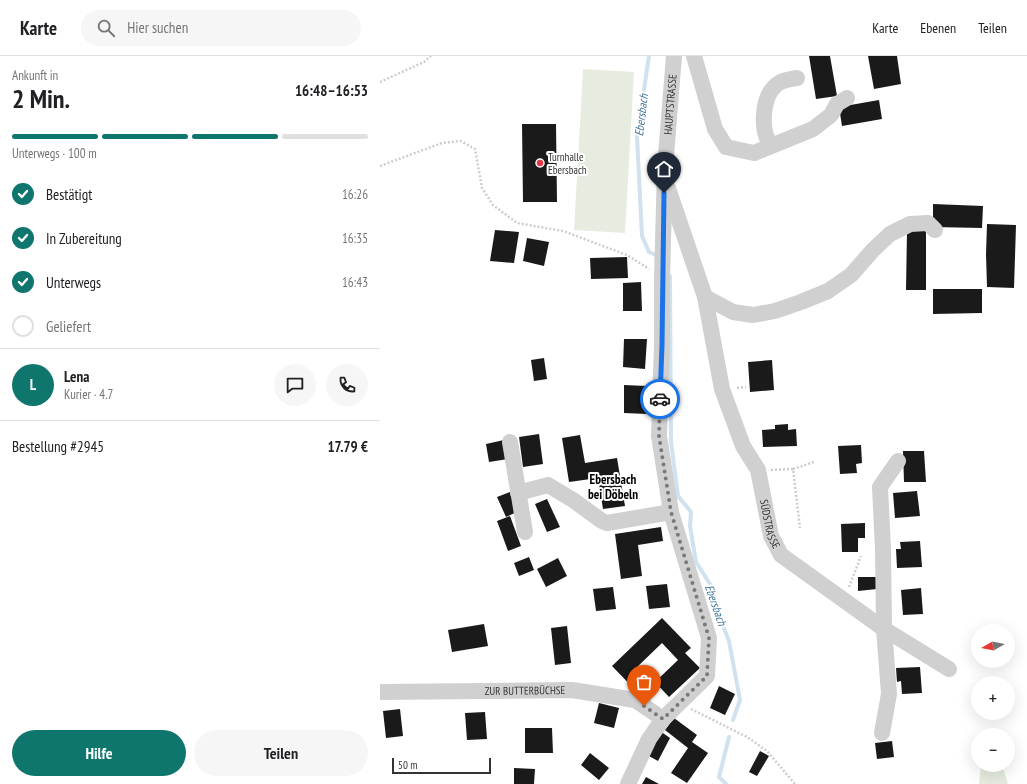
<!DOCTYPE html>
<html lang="de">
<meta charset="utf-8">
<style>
:root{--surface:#fff;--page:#f6f6f6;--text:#202124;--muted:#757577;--line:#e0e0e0;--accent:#0f766e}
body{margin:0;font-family:"PT Sans Narrow",sans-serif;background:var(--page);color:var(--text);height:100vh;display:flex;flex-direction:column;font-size:15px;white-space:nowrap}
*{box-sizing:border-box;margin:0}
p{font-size:13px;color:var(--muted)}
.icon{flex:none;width:22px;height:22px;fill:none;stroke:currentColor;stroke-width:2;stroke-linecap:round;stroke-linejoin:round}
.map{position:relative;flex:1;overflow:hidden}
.panel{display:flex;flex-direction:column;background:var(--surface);width:380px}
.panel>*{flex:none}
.needle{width:26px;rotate:261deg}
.controls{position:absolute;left:591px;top:568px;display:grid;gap:8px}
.controls a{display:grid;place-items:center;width:44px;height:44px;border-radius:50%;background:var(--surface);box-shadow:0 4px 16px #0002;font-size:20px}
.scale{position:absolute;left:12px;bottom:10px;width:99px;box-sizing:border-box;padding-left:4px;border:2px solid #333;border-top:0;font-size:11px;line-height:14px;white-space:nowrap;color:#333;-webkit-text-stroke:3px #fff;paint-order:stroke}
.pin{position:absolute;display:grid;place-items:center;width:34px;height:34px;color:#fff;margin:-41px -17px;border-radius:50% 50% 50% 0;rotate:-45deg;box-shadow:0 0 4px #0007}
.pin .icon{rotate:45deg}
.courier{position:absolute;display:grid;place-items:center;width:40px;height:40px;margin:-20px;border:3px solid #1a73e8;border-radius:50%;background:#fff;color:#222;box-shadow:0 1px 5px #0007}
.headline em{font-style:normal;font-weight:600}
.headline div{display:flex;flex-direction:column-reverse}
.headline{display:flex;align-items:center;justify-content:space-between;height:68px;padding:0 12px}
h1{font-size:26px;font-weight:600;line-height:30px}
.bar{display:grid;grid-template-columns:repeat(4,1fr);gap:6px 4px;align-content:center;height:48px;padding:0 12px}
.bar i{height:5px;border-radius:3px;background:var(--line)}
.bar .selected{background:var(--accent)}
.bar p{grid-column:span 4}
.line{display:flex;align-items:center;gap:10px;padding:0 12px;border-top:1px solid var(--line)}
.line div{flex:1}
.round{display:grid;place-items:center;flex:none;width:42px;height:42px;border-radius:21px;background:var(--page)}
ol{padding:0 12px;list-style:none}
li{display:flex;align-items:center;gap:12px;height:44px}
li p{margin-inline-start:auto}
li .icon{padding:4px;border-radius:50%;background:var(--accent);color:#fff;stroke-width:4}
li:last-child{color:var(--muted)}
li i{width:22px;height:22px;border:2px solid var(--line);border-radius:50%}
.primary-button{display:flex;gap:8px;margin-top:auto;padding:8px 12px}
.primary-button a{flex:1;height:46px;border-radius:24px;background:var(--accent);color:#fff;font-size:16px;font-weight:600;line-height:46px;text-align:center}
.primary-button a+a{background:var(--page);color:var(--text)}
header{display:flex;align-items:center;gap:24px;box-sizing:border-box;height:56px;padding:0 20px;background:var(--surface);border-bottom:1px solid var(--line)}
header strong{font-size:19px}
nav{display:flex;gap:22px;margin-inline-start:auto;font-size:14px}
.search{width:280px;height:36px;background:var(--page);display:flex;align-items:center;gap:10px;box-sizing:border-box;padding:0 14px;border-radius:22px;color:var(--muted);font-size:15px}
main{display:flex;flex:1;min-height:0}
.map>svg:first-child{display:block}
</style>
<header>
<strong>Karte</strong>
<div class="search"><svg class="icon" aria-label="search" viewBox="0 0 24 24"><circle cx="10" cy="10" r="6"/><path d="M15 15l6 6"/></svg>Hier suchen</div>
<nav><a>Karte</a><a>Ebenen</a><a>Teilen</a></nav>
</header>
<main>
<section class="panel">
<div class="headline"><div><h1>2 Min.</h1><p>Ankunft in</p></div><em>16:48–16:53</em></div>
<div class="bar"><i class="selected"></i><i class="selected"></i><i class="selected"></i><i></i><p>Unterwegs · 100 m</p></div>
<ol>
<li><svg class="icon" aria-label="check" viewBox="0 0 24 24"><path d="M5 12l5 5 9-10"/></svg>Bestätigt<p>16:26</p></li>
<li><svg class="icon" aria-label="check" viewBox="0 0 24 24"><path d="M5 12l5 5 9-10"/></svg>In Zubereitung<p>16:35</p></li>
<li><svg class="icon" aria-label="check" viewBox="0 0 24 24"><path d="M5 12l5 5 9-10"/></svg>Unterwegs<p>16:43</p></li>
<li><i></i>Geliefert</li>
</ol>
<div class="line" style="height:72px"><b class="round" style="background:var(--accent);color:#fff">L</b><div><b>Lena</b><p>Kurier · 4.7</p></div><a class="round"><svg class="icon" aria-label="chat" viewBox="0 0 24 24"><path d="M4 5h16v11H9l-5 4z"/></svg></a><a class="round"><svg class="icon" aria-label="phone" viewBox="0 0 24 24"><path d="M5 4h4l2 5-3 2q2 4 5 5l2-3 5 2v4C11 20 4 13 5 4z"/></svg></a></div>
<div class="line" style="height:52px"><div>Bestellung #2945</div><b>17.79 €</b></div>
<div class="primary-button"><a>Hilfe</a><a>Teilen</a></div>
</section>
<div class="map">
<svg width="647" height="728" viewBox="0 0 647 728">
<rect width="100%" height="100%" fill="#fff"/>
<path fill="#e6ecdf" d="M203,13l51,3 -9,161 -51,-3z
M601,709h21l6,19h-29z"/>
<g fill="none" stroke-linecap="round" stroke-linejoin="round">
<path stroke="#cfe2ee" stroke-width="4" d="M269,0l-12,81 5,99 7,16 10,4
M290,220l1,166 7,54 13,16 -1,14 6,36 14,22 8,29 11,28 11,59 -7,20
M346,728l-7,-7 10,-40"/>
</g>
<path fill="#1a1a1a" d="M429,0h21l7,40 -21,3z
M488,0h29l4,28 -27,5z
M499,44l3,19 -40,7 -3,-19z
M142,68h34l1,78h-34z
M553,148l50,2 -1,22 -49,-1z
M607,168l29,1 -2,63 -27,-1 -1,-33z
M115,174l24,2 -5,31 -24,-2z
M527,175h19v59h-20z
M147,182l22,4 -5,24 -21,-5z
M247,201l1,21 -37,1 -1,-21z
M261,226l1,29h-19v-28z
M553,233h49v24l-49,1z
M244,283h23l-2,30 -22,-2z
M164,302l3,21 -13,2 -3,-21z
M392,304l2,30 -24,2 -2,-30z
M244,329l23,1v28l-23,-1z
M408,368v6l8,-1 1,17 -34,1 -1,-17 13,-1v-4z
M159,378l4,30 -20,3 -4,-30z
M200,379l5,28 32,-5 8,48 -22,3 -5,-31 -29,4 -7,-44z
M124,384l4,19 -19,3 -3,-18z
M481,389l1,18 -6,1 1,9 -17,1 -2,-28z
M523,395h21l2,31h-22z
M537,435l3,25 -25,2 -2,-25z
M130,436l7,20 -11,5 -9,-20z
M167,443l13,28 -13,5 -12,-28z
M130,460l11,30 -13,5 -11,-30z
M485,467v15h-7v14h-16l-1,-28z
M281,471l2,14 -25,4 4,31 -21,3 -6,-45z
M540,485l2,26 -25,1 -1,-19h5l-1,-7z
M149,501l5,13 -15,6 -5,-13z
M178,502l9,18 -21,11 -9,-18z
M478,521h18l1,12 -19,2z
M287,528l3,23 -21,2 -3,-23z
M233,531l3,22 -20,2 -3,-22z
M541,532l2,26 -20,1 -2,-25z
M282,562l29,30 -6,5 15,15 -31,29 -14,-15 23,-22 -16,-17 -28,27 16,17 -9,9 -29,-30z
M104,568l4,22 -36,6 -4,-22z
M187,570l4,37 -16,2 -4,-37z
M540,611l2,26 -20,1 -1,-13 -4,1 -1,-14z
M339,630l16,8 -10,21 -15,-7z
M219,647l20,5 -5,20 -20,-5z
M20,653l3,27 -17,2 -3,-27z
M105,656l2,27 -20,1 -2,-27z
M294,662l23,17 -5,7 16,11 -21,30 -16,-10 17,-25 -23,-18z
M145,672h27l1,25h-28z
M280,675l10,7 -12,23 -11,-6z
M512,685l2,16 -17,2 -2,-16z
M380,695l9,5 -12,20 -8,-4z
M210,697l19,15 -10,12 -18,-15z
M134,712l21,1 -1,15h-20z
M266,721l13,7h-17z"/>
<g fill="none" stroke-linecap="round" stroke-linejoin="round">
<path stroke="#cdcdcd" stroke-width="2.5" stroke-dasharray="2 2" stroke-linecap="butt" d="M0,26l44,-20 7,-6
M0,110l62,-23 19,-2 14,8 7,39 11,17 24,18 46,8 64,24 22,14
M357,332l9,-1
M413,413l21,-7
M391,414l22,-1 7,59
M469,531l12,-31
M311,653l56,28 20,14 28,33"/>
<g stroke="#d0d0d0" stroke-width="16">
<path d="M314,0l21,73 11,18 28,6 59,-24 18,-14 6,-11 10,-6"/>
<path d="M390,90c-1,-4 -4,-9 -5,-14 -3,-15 -1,-40 14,-49 5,-3 12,-4 18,-5"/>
<path id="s1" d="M288,132l37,109 17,92 21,57 15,24 13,66 10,19 103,74 65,40"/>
<path d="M325,241l28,15 20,3 22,-4 26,-9 27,-11 23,-16 22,-25 17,-16 20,-10 18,-1 7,7"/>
<path d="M130,386l15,90"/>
<path d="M138,437l30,-8 25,15 29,21 5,2 64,-11"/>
<path id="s2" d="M0,636l192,-2 63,10 28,19"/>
<path d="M502,677l7,-39 -5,-65 -1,-80 -3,-62 18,-26"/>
<path id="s3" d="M248,728l21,-45 14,-20 44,-43 2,-38 -38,-126 -12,-76 3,-91v-67l3,-110 9,-112"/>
</g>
</g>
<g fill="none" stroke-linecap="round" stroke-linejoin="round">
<path stroke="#7a7a7a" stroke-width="4" stroke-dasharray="0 7.2" d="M264,650l19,13 44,-43 2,-38 -38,-126 -12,-76 1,-37"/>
<path stroke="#1a73e8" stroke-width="5" d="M280,343l2,-54 2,-152"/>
</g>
<circle fill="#e63946" stroke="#fff" stroke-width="1.5" cx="160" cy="107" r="4"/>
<g text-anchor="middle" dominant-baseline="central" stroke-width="4" stroke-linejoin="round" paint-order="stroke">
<g font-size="11" fill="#333" stroke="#fff">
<text stroke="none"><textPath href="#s3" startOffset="714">HAUPTSTRASSE</textPath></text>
<text stroke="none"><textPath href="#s1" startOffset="353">SÜDSTRASSE</textPath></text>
<text stroke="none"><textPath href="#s2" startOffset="145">ZUR BUTTERBÜCHSE</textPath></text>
</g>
<g font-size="11" fill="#333" stroke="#fff" text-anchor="start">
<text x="168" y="101">Turnhalle<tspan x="168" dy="13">Ebersbach</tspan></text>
</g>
<g font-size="12" font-style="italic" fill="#3f7597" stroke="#fff">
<text transform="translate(261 59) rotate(-83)">Ebersbach</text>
<text transform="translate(336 549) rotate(71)">Ebersbach</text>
</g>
<g font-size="13" font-weight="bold" fill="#000" stroke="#fff">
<text x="233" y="423">Ebersbach<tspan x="233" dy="15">bei Döbeln</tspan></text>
</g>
</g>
</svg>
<div class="controls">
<a><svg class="needle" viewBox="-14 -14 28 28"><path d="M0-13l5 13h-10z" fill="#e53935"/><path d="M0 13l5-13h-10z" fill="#757577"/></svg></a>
<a>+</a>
<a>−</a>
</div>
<div class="scale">50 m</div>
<div class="pin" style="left:264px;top:650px;background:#ea580c"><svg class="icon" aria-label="bag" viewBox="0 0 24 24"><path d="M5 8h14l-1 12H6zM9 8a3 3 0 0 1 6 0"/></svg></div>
<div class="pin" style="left:284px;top:137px;background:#1f2937"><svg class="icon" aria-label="home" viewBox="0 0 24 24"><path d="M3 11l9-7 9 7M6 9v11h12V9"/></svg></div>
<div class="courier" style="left:280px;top:343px"><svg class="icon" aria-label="car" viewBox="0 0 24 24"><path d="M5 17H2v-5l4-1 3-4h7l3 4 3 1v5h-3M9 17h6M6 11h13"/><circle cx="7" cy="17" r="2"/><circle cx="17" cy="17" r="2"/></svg></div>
</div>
</main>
